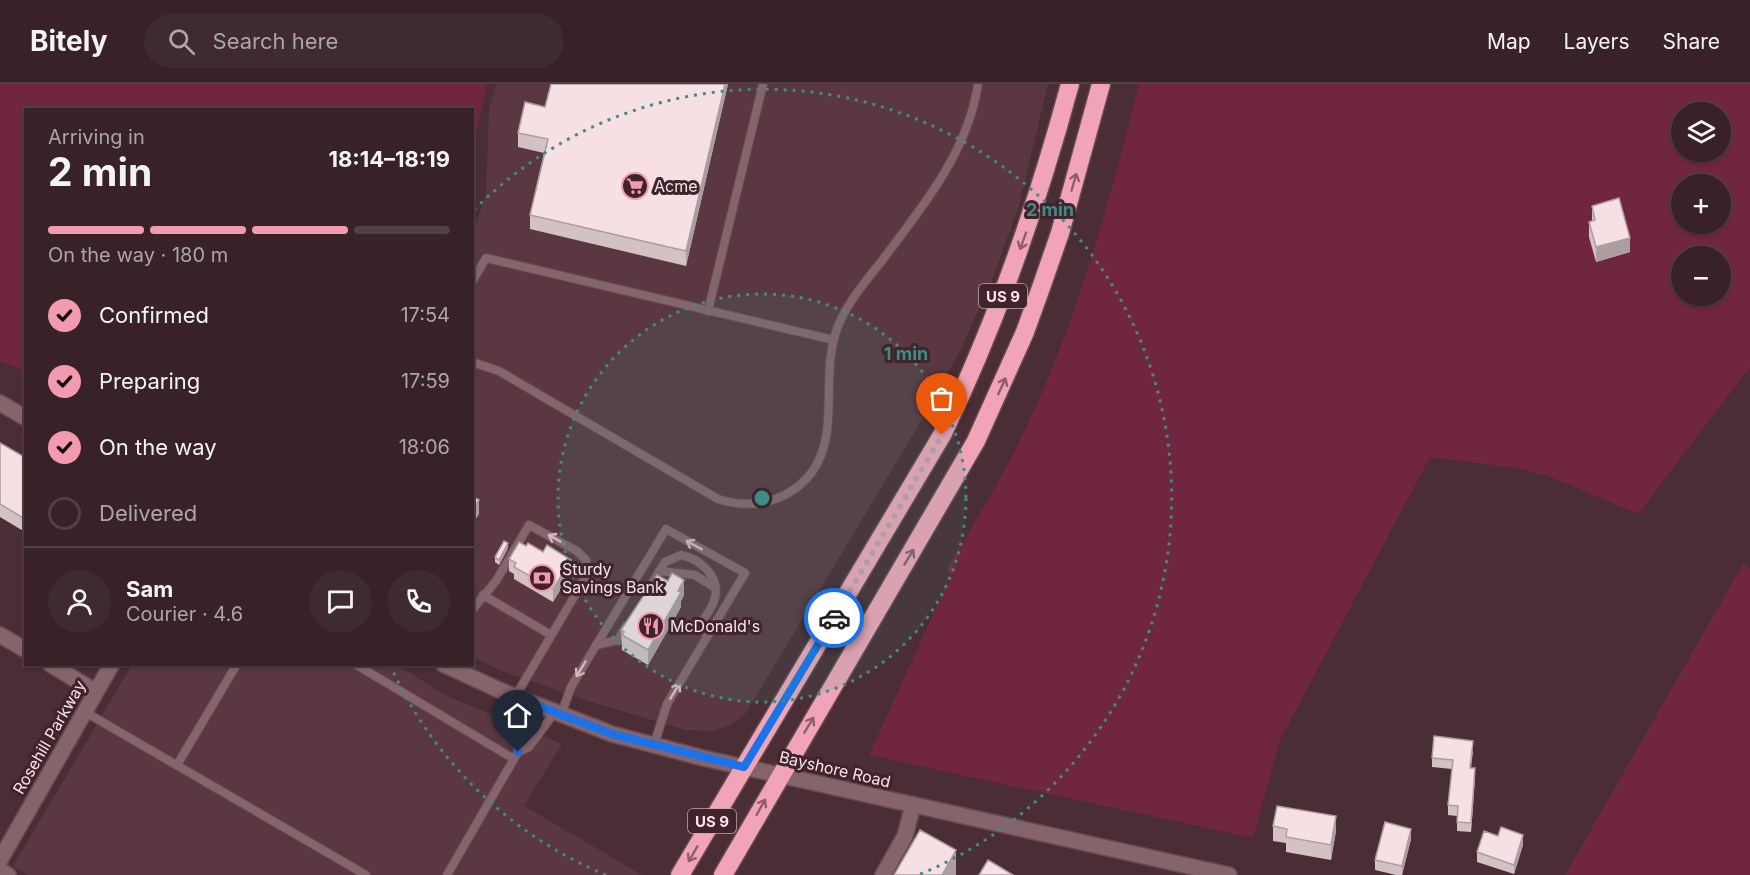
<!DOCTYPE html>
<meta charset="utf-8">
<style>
:root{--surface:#382228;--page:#3f2a30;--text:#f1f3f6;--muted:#aba4a8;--line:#523f45;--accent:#f29ab0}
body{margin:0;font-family:Inter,sans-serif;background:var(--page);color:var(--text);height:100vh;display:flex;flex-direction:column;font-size:22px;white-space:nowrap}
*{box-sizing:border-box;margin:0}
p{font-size:20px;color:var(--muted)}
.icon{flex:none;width:33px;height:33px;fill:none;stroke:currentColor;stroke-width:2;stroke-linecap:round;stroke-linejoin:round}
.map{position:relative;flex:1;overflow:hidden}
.panel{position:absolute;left:24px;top:24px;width:450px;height:558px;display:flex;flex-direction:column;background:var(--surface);border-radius:0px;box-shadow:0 2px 4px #0004,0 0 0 2px var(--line)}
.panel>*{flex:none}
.tools{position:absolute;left:1671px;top:18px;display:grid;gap:12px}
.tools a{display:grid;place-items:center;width:60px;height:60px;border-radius:50%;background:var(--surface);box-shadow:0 2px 4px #0004,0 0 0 2px var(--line);font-size:30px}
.pin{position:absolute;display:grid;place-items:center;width:51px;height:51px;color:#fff;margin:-62px -26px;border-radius:50% 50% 50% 0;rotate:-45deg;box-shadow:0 0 6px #0007}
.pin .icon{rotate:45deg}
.courier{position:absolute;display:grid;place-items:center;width:60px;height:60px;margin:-30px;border:4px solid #1a73e8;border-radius:50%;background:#fff;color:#222;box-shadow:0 2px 8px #0007}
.head em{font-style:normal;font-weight:700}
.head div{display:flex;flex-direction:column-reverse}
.head{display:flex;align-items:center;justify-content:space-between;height:102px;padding:0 24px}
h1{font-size:39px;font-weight:700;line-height:45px}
.bar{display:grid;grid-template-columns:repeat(4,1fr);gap:9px 6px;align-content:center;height:72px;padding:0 24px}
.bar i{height:8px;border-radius:4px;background:var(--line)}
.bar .selected{background:var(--accent)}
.bar p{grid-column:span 4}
.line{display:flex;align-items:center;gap:15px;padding:0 24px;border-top:2px solid var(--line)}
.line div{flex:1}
.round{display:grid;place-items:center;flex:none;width:63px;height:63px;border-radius:32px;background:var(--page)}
ol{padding:0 24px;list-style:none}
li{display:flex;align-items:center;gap:18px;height:66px}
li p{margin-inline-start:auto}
li .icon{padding:6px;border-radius:50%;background:var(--accent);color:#111;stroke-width:4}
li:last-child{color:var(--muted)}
li i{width:33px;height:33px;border:3px solid var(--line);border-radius:50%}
header{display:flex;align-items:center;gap:36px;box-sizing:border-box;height:84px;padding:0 30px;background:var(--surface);border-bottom:2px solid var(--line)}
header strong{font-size:28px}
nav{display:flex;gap:33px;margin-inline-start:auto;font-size:21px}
.search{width:420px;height:54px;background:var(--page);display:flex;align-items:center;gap:15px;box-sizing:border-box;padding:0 21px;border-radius:33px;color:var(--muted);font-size:22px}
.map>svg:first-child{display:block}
</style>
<header>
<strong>Bitely</strong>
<div class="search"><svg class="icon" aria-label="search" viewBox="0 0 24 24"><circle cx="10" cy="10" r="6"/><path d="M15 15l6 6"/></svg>Search here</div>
<nav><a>Map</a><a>Layers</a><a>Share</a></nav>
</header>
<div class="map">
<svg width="1750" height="791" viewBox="0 0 1750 791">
<rect width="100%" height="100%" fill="#4b2d35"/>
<path fill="#5b3841" d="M496,0h552l-29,121 -25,70 -32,72 -36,66 -180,300 -17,13 -19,5 -24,-1 -98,-29 -94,-33 -21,-12 -1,-420 14,-42 3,-84z
M395,580l54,33 113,47 -38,62 118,69h-614l-15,-9 119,-201z"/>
<path fill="#71263f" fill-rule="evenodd" d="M0,0h487l-14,65 -1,-39h-446l-1,261 -25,-10z
M1139,0h611v283l-112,147 -90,-38 -32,-8 -86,-11 -150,283 -27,98 -384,-83 81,-178 -3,-8c21,-36 43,-71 62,-107 62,-118 98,-250 130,-378zM1682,28h38v40h-38zM1682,100h38v40h-38zM1682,172h38v40h-38z
M1743,480l7,5v306h-185z"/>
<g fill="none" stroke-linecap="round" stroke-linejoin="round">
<defs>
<path id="lane" d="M472,198l14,-24 348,82
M708,227l55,-227
M472,278l27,9 219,128c34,11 71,3 94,-27 29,-40 7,-98 26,-146 10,-24 27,-44 43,-64 40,-54 87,-109 97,-178
M659,487l36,4 19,12
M648,506l17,-28 16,-7c20,4 41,23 33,46 -2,7 -8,14 -12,21l5,15
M483,511l68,40
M472,526l24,-29 33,-56 48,26 9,9 1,12 -3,8 -69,117
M596,561l22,-5 8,-14
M355,580l159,95
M85,628l281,163
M561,631l10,-28 95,-158 79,44 -78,131 -13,41
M518,668l11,-5 25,-34
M177,681l60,-101
M447,791l71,-123v-12l13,-37"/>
<path id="street" d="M0,551l26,15
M50,580l46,28
M0,776l112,-196
M0,786l8,5
M883,791l22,-39 8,-31"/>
<path id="secondary" d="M0,319l26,15
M443,580l56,26 113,44 91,24 526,117"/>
<path id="highway" d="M680,791l262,-440c55,-113 95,-229 128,-351
M723,791l253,-434 49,-109 18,-50 17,-49 41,-149"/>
</defs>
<use href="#lane" stroke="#644b51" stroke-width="10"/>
<use href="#street" stroke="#644b51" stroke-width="18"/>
<use href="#secondary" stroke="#644b51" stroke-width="18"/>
<use href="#highway" stroke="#644b51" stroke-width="21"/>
<use href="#lane" stroke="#86646c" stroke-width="8"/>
<use href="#street" stroke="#86646c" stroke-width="15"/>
<use href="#secondary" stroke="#86646c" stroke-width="15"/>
<use href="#highway" stroke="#f1a4b7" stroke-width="18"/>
</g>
<path fill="#d4c1c4" d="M728,0l-42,182 -156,-37v-14l14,-62 -26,-6v-14l27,-26z
M1592,122l38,46 -34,10 -7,-25v-15l3,-1z
M0,359l26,15 -1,74 -25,-15z
M508,464l-9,17 -4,-3v-5z
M509,475l62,13 -18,30 -39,-23v-5l-5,-3z
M684,511l-3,6v6l-33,58 -26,-15 -1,-20z
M1473,667l-2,17 4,10 -4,54 -14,-1v-15l-9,-1v-10l4,-36 -20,-2v-9z
M1273,742l63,5 -5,29 -45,-8v-9l-13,-2z
M1411,755l-9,36h-6l-21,-5v-10z
M1523,761l-9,29 -37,-12v-10z"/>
<path fill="#ac9da0" d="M725,0h3l-42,182v-15z
M1630,154v14l-34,10v-15z
M479,416v14l-7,11v-15z
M508,459v5l-9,17v-5z
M571,476v12l-18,30v-13z
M684,496v15l-3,6v6l-33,58v-15l30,-59z
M1475,684v10l-4,54v-9z
M1336,732v15l-5,29v-15z
M1411,745v10l-9,36v-9z
M1523,751v10l-9,29v-9z
M956,766v25h-14z"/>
<path fill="#f6e0e4" stroke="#ac9da0" stroke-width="1.5" d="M551,0h174l-39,167 -156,-36 18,-76 -30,-6 7,-31 20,5z
M1619,114l11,40 -34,9 -7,-25 6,-2 -3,-14z
M0,359l26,15 -1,61 -25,-15z
M472,412l7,4 -7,10z
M504,457l4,2 -9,17 -4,-3z
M519,458l7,4 2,-3 15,9 4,-7 24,15 -18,29 -39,-22 2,-4 -7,-4z
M672,489l12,7 -6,11 3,1 -33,58 -26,-15 2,-3 -3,-2 36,-55 11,6z
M1434,652l39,5 -3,27h5l-4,55 -14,-1 1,-16 -10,-1 5,-45 -21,-2z
M1277,722l59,10 -5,29 -45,-8 1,-8 -14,-3z
M1385,738l26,7 -9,37 -27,-6z
M1501,743l22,8 -9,30 -37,-13 7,-21 14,5z
M920,746l36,20 -14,25h-48z
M988,776l25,15h-34z"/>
<defs><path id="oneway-shaft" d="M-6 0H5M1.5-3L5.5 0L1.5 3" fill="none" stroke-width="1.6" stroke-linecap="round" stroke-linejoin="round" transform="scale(1.5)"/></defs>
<g stroke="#905d6a">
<use href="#oneway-shaft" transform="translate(1074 98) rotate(-74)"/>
<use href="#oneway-shaft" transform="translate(1023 157) rotate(110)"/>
<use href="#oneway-shaft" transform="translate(1002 302) rotate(-65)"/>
<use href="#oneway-shaft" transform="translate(909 473) rotate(-59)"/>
<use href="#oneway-shaft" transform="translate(809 641) rotate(-59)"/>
<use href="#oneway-shaft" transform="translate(761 723) rotate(-61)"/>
<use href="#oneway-shaft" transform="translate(693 770) rotate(120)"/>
</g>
<g stroke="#cfb7bc">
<use href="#oneway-shaft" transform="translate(556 455) rotate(-151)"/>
<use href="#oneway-shaft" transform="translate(694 461) rotate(-151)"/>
<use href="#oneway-shaft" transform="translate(581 585) rotate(121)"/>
<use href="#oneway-shaft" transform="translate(675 607) rotate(-59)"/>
</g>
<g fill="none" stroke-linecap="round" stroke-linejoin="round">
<path stroke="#bba3a9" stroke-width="6" stroke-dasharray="0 10.8" d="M834,534l108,-183"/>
<path stroke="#1a73e8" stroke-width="8" d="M518,668v-12l13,-37 81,31 132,33 90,-149"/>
</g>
<circle cx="762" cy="414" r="204" fill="#3d8c86" fill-opacity=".12"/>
<g fill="none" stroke="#3d8c86" stroke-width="3" stroke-dasharray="3 6">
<circle cx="762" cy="414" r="204"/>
<path d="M606 791A408 408 0 0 1 391 583M474 126A408 408 0 1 1 918 791"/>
</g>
<defs>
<symbol id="supermarket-ring" viewBox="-11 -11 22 22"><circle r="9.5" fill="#40232b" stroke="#f29ab0" stroke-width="1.5"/><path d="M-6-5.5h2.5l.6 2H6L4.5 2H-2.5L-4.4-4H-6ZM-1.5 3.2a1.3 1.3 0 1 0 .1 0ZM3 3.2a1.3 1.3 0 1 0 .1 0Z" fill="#f29ab0"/></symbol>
<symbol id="bank-ring" viewBox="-11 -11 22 22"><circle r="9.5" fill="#40232b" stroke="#f29ab0" stroke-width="1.5"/><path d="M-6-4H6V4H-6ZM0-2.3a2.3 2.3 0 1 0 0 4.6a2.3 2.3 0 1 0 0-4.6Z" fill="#f29ab0"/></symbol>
<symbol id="restaurant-ring" viewBox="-11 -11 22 22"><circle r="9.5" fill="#40232b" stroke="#f29ab0" stroke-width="1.5"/><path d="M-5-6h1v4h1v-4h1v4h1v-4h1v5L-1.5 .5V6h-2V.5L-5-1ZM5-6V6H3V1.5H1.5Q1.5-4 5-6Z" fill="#f29ab0"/></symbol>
</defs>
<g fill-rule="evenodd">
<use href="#supermarket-ring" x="620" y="87" width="30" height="30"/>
<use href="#bank-ring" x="527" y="479" width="30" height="30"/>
<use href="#restaurant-ring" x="636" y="527" width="30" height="30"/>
</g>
<g text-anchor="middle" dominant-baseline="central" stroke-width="6" stroke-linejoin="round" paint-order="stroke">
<g fill="#40232b" stroke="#c0a9af" stroke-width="1.5">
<rect x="979" y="200" width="48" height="24" rx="4.5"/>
<rect x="688" y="725" width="48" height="24" rx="4.5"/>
</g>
<g font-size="15" font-weight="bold" fill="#f7e3e7">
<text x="1003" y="212">US 9</text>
<text x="712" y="737">US 9</text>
</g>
<g font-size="16" fill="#f7e3e7" stroke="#40232b" text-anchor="start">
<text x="654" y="102">Acme</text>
<text x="562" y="485">Sturdy<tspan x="562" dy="18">Savings Bank</tspan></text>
<text x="670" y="542">McDonald's</text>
</g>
<g font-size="16" fill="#f7e3e7" stroke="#40232b">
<text transform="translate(49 653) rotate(-60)">Rosehill Parkway</text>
<text transform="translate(835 685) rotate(13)">Bayshore Road</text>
</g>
</g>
<circle cx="762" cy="414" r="9" fill="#3d8c86" stroke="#40232b" stroke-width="3"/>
<g font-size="18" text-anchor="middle" font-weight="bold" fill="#3d8c86" stroke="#40232b" stroke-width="6" stroke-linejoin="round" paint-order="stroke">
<text x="1050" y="132">2 min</text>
<text x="906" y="276">1 min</text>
</g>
</svg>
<div class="tools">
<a><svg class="icon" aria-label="layers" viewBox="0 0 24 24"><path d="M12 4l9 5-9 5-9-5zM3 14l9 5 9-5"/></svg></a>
<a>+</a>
<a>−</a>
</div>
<div class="pin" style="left:942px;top:351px;background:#ea580c"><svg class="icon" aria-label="bag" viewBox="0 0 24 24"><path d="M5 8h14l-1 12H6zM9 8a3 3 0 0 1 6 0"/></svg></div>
<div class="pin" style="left:518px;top:668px;background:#1f2937"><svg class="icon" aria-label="home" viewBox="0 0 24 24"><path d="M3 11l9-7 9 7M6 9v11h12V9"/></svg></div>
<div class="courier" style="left:834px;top:534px"><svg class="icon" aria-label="car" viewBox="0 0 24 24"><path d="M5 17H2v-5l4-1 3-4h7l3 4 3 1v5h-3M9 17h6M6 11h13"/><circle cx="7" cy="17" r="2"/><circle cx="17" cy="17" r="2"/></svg></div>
<section class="panel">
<div class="head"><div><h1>2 min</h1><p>Arriving in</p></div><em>18:14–18:19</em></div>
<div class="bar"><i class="selected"></i><i class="selected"></i><i class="selected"></i><i></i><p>On the way · 180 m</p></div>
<ol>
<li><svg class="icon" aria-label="check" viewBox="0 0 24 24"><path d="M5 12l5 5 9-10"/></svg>Confirmed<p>17:54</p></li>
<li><svg class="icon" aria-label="check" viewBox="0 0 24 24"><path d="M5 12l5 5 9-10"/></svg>Preparing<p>17:59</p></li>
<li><svg class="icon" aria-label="check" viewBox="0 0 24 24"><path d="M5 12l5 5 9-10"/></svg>On the way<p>18:06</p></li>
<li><i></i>Delivered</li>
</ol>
<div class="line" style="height:108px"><a class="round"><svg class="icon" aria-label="person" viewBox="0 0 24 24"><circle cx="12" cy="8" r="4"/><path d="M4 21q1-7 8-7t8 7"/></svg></a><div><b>Sam</b><p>Courier · 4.6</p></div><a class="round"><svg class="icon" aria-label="chat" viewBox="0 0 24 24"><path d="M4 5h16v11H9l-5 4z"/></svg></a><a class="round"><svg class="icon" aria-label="phone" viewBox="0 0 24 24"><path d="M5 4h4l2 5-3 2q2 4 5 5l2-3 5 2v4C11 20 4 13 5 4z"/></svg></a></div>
</section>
</div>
